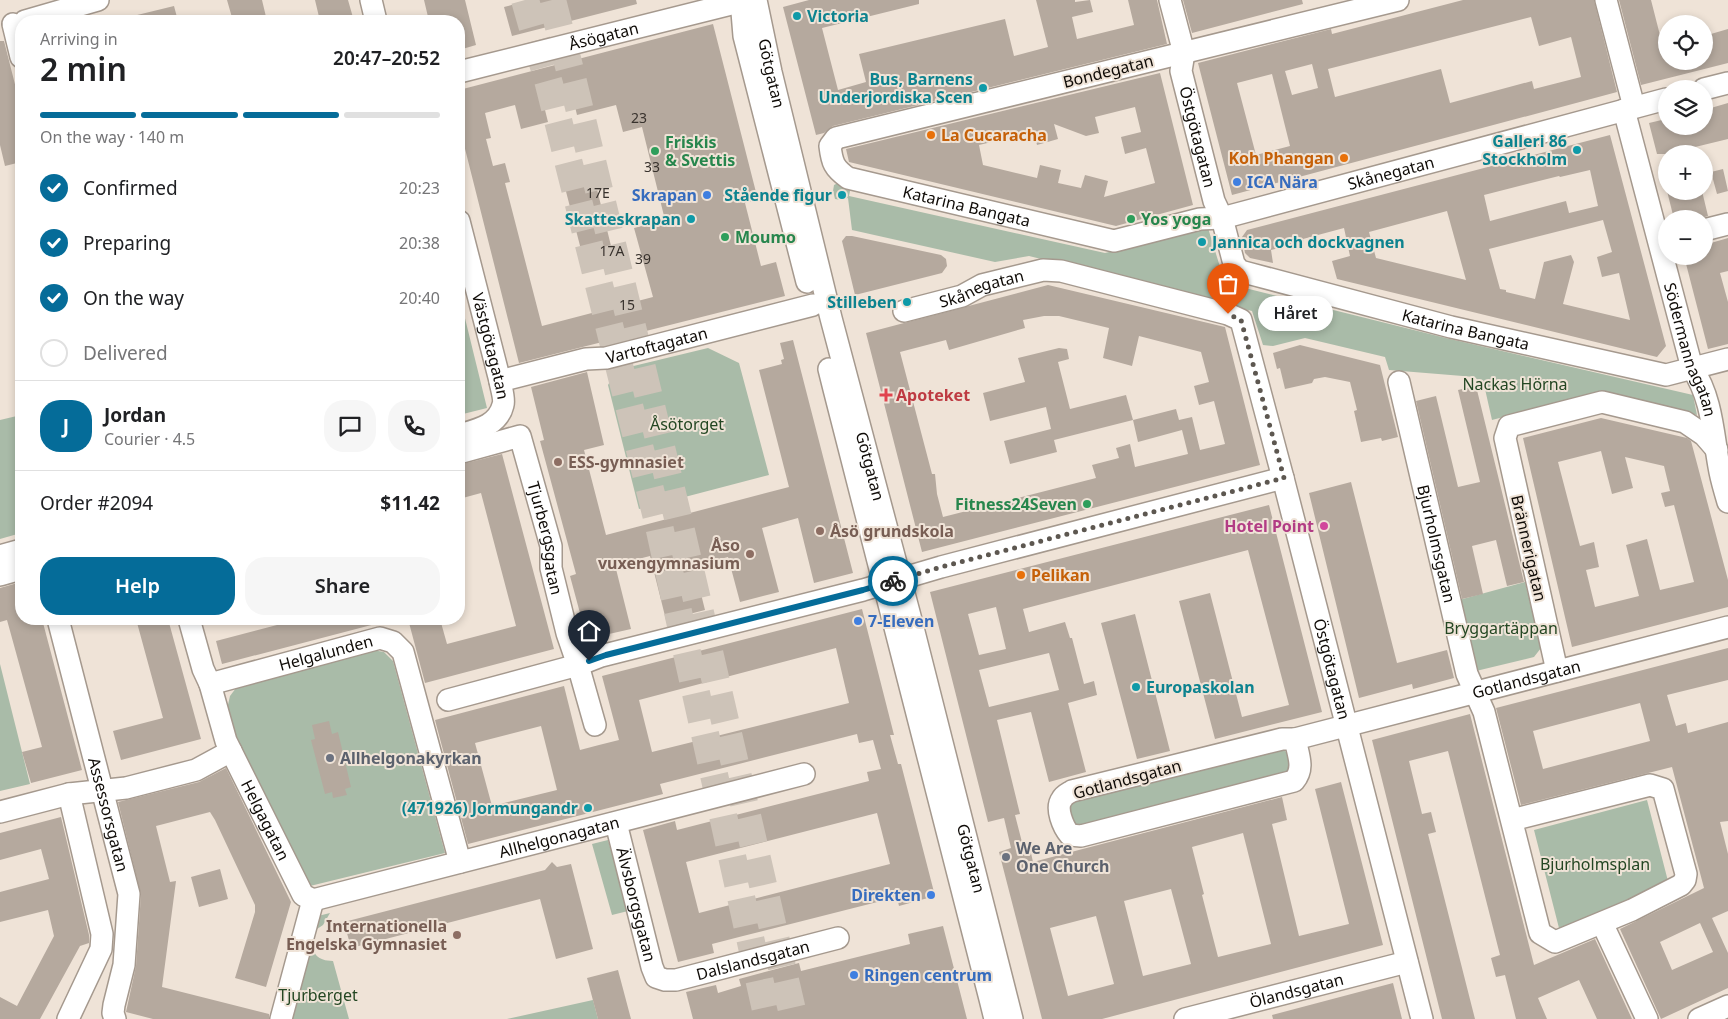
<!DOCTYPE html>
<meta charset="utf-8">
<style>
:root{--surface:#fff;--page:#f6f6f6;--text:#202124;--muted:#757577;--line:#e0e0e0;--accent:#056c99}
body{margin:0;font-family:"Noto Sans",sans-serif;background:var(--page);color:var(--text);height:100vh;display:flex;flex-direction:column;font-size:19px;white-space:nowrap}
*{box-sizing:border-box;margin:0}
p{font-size:16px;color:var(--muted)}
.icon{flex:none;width:28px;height:28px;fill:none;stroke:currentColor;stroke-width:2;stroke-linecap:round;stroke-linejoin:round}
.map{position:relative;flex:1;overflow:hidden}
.panel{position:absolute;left:15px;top:15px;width:450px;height:610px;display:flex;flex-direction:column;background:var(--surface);border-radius:20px;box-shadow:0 2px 8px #0003}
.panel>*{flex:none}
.buttons{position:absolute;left:1658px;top:15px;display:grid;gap:10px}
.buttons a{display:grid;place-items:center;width:55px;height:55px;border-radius:50%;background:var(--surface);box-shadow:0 2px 8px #0003;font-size:25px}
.pin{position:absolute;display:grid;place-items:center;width:42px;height:42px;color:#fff;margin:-51px -21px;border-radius:50% 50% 50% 0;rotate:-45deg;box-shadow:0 0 5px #0007}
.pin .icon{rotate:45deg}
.courier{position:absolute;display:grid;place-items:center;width:50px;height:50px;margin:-25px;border:4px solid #056c99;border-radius:50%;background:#fff;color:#222;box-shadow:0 1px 6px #0007}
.bubble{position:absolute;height:35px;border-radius:18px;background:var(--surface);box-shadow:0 2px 8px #0003;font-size:16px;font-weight:600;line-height:35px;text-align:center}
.head em{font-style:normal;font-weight:600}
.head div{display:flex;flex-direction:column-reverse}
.head{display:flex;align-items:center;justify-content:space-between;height:85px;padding:0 25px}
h1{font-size:32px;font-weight:600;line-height:38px}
.bar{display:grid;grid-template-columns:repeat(4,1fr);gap:8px 5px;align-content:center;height:60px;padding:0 25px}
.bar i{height:6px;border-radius:4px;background:var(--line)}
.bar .current{background:var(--accent)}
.bar p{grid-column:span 4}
.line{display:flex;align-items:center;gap:12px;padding:0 25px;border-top:1px solid var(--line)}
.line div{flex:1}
.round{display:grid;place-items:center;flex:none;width:52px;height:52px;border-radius:20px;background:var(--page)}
ol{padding:0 25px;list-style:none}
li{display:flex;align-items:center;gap:15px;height:55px}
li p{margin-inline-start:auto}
li .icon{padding:5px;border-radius:50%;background:var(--accent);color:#fff;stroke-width:4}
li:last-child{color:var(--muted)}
li i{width:28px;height:28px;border:2px solid var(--line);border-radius:50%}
.action{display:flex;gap:10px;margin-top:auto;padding:10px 25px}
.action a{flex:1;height:58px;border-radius:20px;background:var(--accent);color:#fff;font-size:20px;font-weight:600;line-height:58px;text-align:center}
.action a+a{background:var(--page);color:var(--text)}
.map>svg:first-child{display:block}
</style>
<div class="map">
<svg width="1728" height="1019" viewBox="0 0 1728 1019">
<rect width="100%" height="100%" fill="#efe3d7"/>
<path fill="#a9bba8" d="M840,182l8,3 2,6 -1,5 256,57 103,-25 17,55 225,56 243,56 4,20 -99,-23 -106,28 -7,-31 -10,-12 -86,-7 -4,-13 -80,-19 -32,8 -10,-1 -11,-34 -223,-55 -34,6 -143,-32 -4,-32 -7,2 -6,-1 -2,-8 1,-6z
M459,302h2l26,106 -28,7z
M708,348l31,15 30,112 -130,34 -31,-124 9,-15z
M21,415v118l-21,6v-119z
M1525,582l16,66 -7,9 -58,14 -17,-71z
M367,649l17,3 9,9 52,192 -135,33 -68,-125 -15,-52 3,-13 6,-8 13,-7z
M0,664l30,120 -30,7z
M1275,747l12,5 5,19 -206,59 -13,-4 -3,-20 8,-10z
M1647,800l22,85 -109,47 -26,-102z
M608,840l20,71 -16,4 -20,-71z
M330,913l-7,12 -9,6c-3,17 -2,30 19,30l16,58h-64l29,-102z
M593,1000l5,19h-91z"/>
<path fill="#b5a99e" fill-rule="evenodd" d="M227,0h35l5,21h-34z
M315,0h33l6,21h-34z
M424,0h41l11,45 -17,5v-29h-30z
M530,0h106l1,4 -125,32 -8,-29z
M809,0h110v4l-97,24 16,62 28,-8 -7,-28 146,-35 9,37 34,-9 -12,-47h39v2l15,-2 3,12 -21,5 5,22 57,-14 -6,-25h29l10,44 -334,82 -9,7 -8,2 -33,-128z
M1183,0h119l1,4 -111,29z
M1463,0h131l23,92 -385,103 -34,-132 133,-34 1,5zM1531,17l8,29 32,-9 10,40 -47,12 -2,-8 -82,22 -9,-34 -106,28 -7,-28zM1312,64l6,24 -26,7 -7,-24zM1272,74l18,72 -34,9 -19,-72z
M1619,0h32l12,47 3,-1v15h38v-25l24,-7v34l-87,22z
M174,6l4,15h-48l-1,-4z
M713,24l45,176 -13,3 16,63 15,-4 9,34 -266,67 -60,-238v-35zM571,90l6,25 39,-10 7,27 19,-5 23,93 -31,8 19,69 -111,29 -37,-143 5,-1 -5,-19 -12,3 -7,-27 5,-1 -6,-25 30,-8 6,24 27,-7 -6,-24z
M0,41h4l17,67v54l-16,4 -5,-21z
M1160,73l33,132 -77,21 -267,-64 -3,-13zM1135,107l6,25 -20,5 4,17 21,-6 9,35 -51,14 4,-16 -23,-6 -4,13 -23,-5 3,-13 -21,-5 -3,13 -54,-13 -4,-20 55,-13 3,13 21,-6 -4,-15 32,12 13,-3 -4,-16z
M1728,103v36l-37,9 1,6h-35l-8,-31 17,-4v7h38v-16z
M1610,135l56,211 -9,11 -320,-78 -5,-18 18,-5 -6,-28 -41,11 1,3 -33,8 2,13 -23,-5 -5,-5 -3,-16 5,-7zM1590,170l8,36 -29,7 -3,-12 -76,20 -6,-26 75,-19 1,1zM1447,211l19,69 -90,-22 -7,-26zM1603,220l9,32 -15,5 5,20 17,-4 11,47 -67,-16 11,-42 -3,-7 -27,7 -9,37 -29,-7v-2l-6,-1 -11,-40z
M592,169l23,93 -29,7 -24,-93z
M1723,169l5,22 -11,3 -6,-22z
M1667,191h35l6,25 -10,3h-24z
M846,236h6l89,19 5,4 1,7 -5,7 -87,22 -13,-54z
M1728,238v33l-8,2 8,29v42l-20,5 -24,-93h20v-11z
M1048,285l177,42 35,138 -338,87 -56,-219zM1044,316h15l50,12 -6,30 29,8 7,-30 62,16 8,30 -15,4 5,19 15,-4 11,43 -25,6 -8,-33 -13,3 -3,-11 -43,11 5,22 44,-12 6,24 -53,13 -5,-23 -14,4 3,10 -27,7 4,13 -153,39 -6,-23 -2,-20h-3l-32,-122 46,-12 3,10 76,-22 -2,-8z
M793,340l60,233 -39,10 -16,-65 -36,10 17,64 -39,10 -12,-45 -34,9 11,44 -39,10 -16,-64 -35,9 16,64 -44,10 -17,-63 6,-2 -36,-133 4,-1 -13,-53 56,-15 17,73 -20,5 22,85 183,-48 -30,-117 23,-6 -1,-4 3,-1 -4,-16z
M1300,345l80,20 18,72 -16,4 -1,-3 -20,4 -7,-31 3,-1 -7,-28 -25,-5 -11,2 -2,4 -27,6 -5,-21 -3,1 -4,-16z
M1059,348l8,1 2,10 -11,3 12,47 56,-14 7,25 -79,20 3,12 -47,12 -6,-23 47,-12 -5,-22 -56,14 -7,-28 42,-11 -7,-24z
M1476,386l48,196 -17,4 -11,-46 -24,6 11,48 -21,5 -46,-198 20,-5 22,91 22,-5 -22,-92z
M1601,418l86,20 4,3 37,139v27l-156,40 -49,-209zM1601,451l11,43 21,-6 -8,-31 39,9 6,25 -9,2 4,14 9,-2 20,77 -34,8 -13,-51 -21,6 13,51 -44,11 -9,-37 13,-3 -5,-25 -14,4 -22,-84z
M502,454l52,195 -129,34 -17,-64h32l7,25 69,-18 -35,-133 -22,6v-34z
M1351,482l46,181 50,-13 7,28 -41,11 -1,-5 -53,14 -50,-205z
M1269,505l53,207 -107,27 -36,-138 31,-8 32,124 47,-12 -41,-155 -225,59 6,23 36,-10 5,16h2l12,46 10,-3 3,14 -29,8 18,69 -37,10 -18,-70 -34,8 23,94 -5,1 8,31 6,-2 4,18 249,-65 5,23 -15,4 27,112 50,-12 -34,-135 26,-7 42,163 -281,74h-60l-43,-167 12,-4 -7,-30 -16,4 -58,-230zM996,607l10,42 -27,6 -11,-41zM1049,653l10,37 -70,17 -10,-37zM1243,833l28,111 -53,13 -16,-62 2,-1 -12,-47zM1171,889l20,75 -48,12 -19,-75zM1096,916l18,68 -46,12 -18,-68z
M21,582v37h21l40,151 -51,13 -9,-31 20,-5 -35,-127 -7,2v-34z
M862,609l32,126h-4l8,29h3l34,132 -36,10 -2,-9 -154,39 -31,8 2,9 -36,9 -35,-132 32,-9 2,9 192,-49 -2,-9 14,-3 -8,-29 -14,3 -2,-9 -197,50 3,10 -195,50 -33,-124 129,-34 16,64 19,-5 20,-5 -17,-64zM836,648l13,55 -197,49 -13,-52zM541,726l16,64 -65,16 -17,-63zM877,813l13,51 -191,49 -13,-51z
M1135,614l35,137 -33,8 -36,-136z
M136,619h32l33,120 -80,21 -8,-29 50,-13z
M300,619h78l1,4 -157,41 -6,-23z
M1728,648v32l-61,15 9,31 10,-3 2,10 40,-11v99l-8,1 8,32v57l-16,7 16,35v35l-67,31 -41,-90 84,-41 -32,-121 -151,38 -25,-97zM1640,703l10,38 -107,28 -10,-38zM1700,923l13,29 -41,18 -12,-28z
M1470,714l64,251 61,-26 37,80h-35l-18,-39 -41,18 9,21h-31l-11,-44 -9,2 -5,-19 9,-3 -52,-204 -39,10 13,53 9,-2 5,20 -8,2 47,185h-33l-70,-279z
M329,721l3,13 6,-2 13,55 -6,2 2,6 -14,3 -1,-6 -7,2 -14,-54 4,-1 -3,-14z
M226,768l65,134 -25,85 -31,-9 20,-66v-7l-40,-85 -5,-8 -54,14 14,56 6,-1 -14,106 107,27v5h-116l-27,-7 10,-46 5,-71 -23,-93 81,-20z
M61,817l28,118v8l-9,3 -40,73h-40v-22l17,9 37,-70 -6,-26 -48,12v-30l49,-13 -8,-30 -41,11v-27z
M552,862l5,5 14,-3 22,85 -37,10 -16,-60 -189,49 -7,-26 201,-52z
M220,869l8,30 -29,8 -8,-30z
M943,926l24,93h-274l-7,-27 30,-7 2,8 23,-7 -2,-7 60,-16 2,8 109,-27 -2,-10z
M618,970l13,49h-33l-11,-41z
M1393,983l9,36h-129l-1,-4z"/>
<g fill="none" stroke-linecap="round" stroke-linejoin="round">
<path stroke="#cdc3b8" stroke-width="28" stroke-dasharray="28 14" stroke-linecap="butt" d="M525,0l24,84 110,442 109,493
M552,0l20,78 107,444 115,497"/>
<defs>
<g id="minor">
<path d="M371,0l5,21"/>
<path d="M741,0l3,36 63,246"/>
<path id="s1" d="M756,0l15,72 60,246 79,298 102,403"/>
<path id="s2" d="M1170,0l14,53 -3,18 33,130 8,17 12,46 6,7 211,56 215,48 62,-16"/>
<path id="s3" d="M1398,0l-562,138 -6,8c2,17 4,22 18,32l266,63 86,-22 22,-1 444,-119"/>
<path d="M1606,0l28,107"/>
<path d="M25,21l73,-21"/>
<path d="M13,24l8,33"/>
<path id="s4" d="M459,72l288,-72"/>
<path d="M1704,89l24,-6"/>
<path id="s5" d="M1624,110l68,258c21,31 21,69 28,104 2,10 5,20 8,30"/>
<path id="s6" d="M459,221l41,160c1,7 5,18 3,24 -5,21 -27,25 -44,30"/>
<path d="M1704,230l24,-6"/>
<path id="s7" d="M904,311l58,-15 20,-11 61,-15 18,1 167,43 13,6 42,158 139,541"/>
<path d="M829,369c54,217 112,433 166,650"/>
<path id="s8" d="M500,381l86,-22 20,-1 207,-53"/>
<path id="s9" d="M1399,382l68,292 17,38 56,221 15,9 77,-32 49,-25 4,-5 1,-6 -23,-85 -13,-4 -138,35"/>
<path id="s10" d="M459,453l61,-17 31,110v22l16,65 11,32 17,60"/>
<path d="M0,556l21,-6"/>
<path d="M0,575l21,-6"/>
<path id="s11" d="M58,619l71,275 -5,71 -10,40 -1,8 2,6"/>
<path id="s12" d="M189,619l14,50 7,15 16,57 77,154 10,5"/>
<path d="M1557,671l-52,-233 4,-12 93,-24 83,20 19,13 13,15"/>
<path id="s13" d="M210,684l170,-46 13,4 10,10 57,210"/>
<path d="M448,700l130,-35 23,-9 262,-66 78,-23 342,-89"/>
<path d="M1282,739h13c3,16 10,29 -1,42l-213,55 -11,-1c-7,-8 -15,-27 -8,-36 2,-4 7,-6 10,-8z"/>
<path id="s14" d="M1295,739l433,-112"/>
<path d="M0,812l69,-18 57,-6 70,-18 35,-19"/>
<path id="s15" d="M616,823l36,144 4,10 9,3h11l162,-42"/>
<path id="s16" d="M313,900l491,-126"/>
<path d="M1602,923l45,96"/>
<path d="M68,1019l33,-70 1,-15 -33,-140"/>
<path d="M281,1019l32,-119"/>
<path id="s17" d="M1185,1019l222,-57"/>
<path d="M1699,1019l29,-13"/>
</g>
</defs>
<use href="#minor" stroke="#a5998e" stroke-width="24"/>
<use href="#minor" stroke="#fff" stroke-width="21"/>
</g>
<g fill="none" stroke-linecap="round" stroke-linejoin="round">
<path stroke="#5d5750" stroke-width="5" stroke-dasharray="0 9" d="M893,581l48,-14 343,-89 -43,-158 -13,-6"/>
<path stroke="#056c99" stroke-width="6" d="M589,661l17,-6 257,-65 30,-9"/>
</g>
<g fill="#0f9aa8" stroke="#efe3d7" stroke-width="2">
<circle cx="797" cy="16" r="5"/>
<circle cx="983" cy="88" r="5"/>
<circle cx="1577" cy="150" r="5"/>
<circle cx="842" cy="195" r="5"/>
<circle cx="691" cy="219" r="5"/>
<circle cx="1202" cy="242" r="5"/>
<circle cx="907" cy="302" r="5"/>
<circle cx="1136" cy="687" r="5"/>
<circle cx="588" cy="808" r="5"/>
</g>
<g fill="#e8710a" stroke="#efe3d7" stroke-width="2">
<circle cx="931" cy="135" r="5"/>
<circle cx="1344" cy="158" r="5"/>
<circle cx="1021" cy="575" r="5"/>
</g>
<g fill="#2e9e5b" stroke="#efe3d7" stroke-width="2">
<circle cx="655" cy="151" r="5"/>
<circle cx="1131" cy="219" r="5"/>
<circle cx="725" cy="237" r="5"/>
<circle cx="1087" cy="504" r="5"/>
</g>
<g fill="#3f7fe0" stroke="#efe3d7" stroke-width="2">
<circle cx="1237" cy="182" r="5"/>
<circle cx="707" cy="195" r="5"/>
<circle cx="858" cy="621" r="5"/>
<circle cx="931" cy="895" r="5"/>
<circle cx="854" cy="975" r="5"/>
</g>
<path fill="#e0444e" stroke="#efe3d7" stroke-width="2" d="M883.5 387.5h5v5h5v5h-5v5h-5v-5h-5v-5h5z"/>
<g fill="#8d6e63" stroke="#efe3d7" stroke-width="2">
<circle cx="558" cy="462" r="5"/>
<circle cx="820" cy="531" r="5"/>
<circle cx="750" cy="554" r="5"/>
<circle cx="457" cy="935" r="5"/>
</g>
<circle fill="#d1479c" stroke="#efe3d7" stroke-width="2" cx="1324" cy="526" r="5"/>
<g fill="#6b7280" stroke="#efe3d7" stroke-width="2">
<circle cx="330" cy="758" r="5"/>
<circle cx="1006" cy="857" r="5"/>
</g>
<g text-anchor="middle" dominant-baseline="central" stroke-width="4" stroke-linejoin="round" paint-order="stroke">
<g font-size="14" fill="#38322d">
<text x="639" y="117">23</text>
<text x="652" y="166">33</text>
<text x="598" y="192">17E</text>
<text x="612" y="250">17A</text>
<text x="643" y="258">39</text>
<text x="627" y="304">15</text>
</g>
<g font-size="16" font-weight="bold" fill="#0d838f" stroke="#efe3d7" text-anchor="end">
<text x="807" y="16" text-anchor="start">Victoria</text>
<text x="973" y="79">Bus, Barnens<tspan x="973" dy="18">Underjordiska Scen</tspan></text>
<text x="1567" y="141">Galleri 86<tspan x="1567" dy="18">Stockholm</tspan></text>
<text x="832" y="195">Stående figur</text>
<text x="681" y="219">Skatteskrapan</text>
<text x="1212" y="242" text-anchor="start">Jannica och dockvagnen</text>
<text x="897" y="302">Stilleben</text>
<text x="1146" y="687" text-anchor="start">Europaskolan</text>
<text x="578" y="808">(471926) Jormungandr</text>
</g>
<g font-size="16" fill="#0f0b07" stroke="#efe3d7">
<text stroke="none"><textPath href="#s4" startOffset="149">Åsögatan</textPath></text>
<text transform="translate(1108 71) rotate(-14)">Bondegatan</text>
<text stroke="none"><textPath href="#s1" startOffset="75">Götgatan</textPath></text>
<text stroke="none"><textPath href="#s2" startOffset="141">Östgötagatan</textPath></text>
<text stroke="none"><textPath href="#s3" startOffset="1186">Skånegatan</textPath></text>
<text stroke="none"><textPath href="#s3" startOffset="749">Katarina Bangata</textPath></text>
<text stroke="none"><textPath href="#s7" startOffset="81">Skånegatan</textPath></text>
<text stroke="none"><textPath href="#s2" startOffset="516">Katarina Bangata</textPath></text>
<text stroke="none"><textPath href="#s8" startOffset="161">Vartoftagatan</textPath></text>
<text stroke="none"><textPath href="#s6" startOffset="129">Västgötagatan</textPath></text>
<text stroke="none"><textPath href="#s5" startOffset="249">Södermannagatan</textPath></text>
<text stroke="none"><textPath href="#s1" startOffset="480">Götgatan</textPath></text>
<text stroke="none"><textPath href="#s10" startOffset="169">Tjurbergsgatan</textPath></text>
<text stroke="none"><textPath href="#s9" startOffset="166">Bjurholmsgatan</textPath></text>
<text transform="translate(1529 548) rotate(77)">Brännerigatan</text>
<text stroke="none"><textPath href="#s13" startOffset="120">Helgalunden</textPath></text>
<text stroke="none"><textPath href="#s7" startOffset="711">Östgötagatan</textPath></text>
<text stroke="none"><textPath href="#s14" startOffset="239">Gotlandsgatan</textPath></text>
<text transform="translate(1127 779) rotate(-15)">Gotlandsgatan</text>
<text stroke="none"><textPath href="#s11" startOffset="202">Assessorsgatan</textPath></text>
<text stroke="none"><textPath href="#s12" startOffset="216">Helgagatan</textPath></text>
<text stroke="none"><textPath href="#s16" startOffset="254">Allhelgonagatan</textPath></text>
<text stroke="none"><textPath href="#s1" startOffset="885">Götgatan</textPath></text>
<text stroke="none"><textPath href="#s15" startOffset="84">Älvsborgsgatan</textPath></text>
<text stroke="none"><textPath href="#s15" startOffset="259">Dalslandsgatan</textPath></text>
<text stroke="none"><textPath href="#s17" startOffset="115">Ölandsgatan</textPath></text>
</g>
<g font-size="16" font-weight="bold" fill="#c56008" stroke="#efe3d7" text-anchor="start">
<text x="941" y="135">La Cucaracha</text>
<text x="1334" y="158" text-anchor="end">Koh Phangan</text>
<text x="1031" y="575">Pelikan</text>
</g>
<g font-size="16" font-weight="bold" fill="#27864d" stroke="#efe3d7" text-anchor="start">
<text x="665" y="142">Friskis<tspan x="665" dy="18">&amp; Svettis</tspan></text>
<text x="1141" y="219">Yos yoga</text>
<text x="735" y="237">Moumo</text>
<text x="1077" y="504" text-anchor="end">Fitness24Seven</text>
</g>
<g font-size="16" font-weight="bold" fill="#366cbe" stroke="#efe3d7" text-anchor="start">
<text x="1247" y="182">ICA Nära</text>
<text x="697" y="195" text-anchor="end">Skrapan</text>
<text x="868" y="621">7-Eleven</text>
<text x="921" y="895" text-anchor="end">Direkten</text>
<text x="864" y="975">Ringen centrum</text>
</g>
<g font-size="16" fill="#234622" stroke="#efe3d7">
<text x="1515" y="384">Nackas Hörna</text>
<text x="687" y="424">Åsötorget</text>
<text x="1501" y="628">Bryggartäppan</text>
<text x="1595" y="864">Bjurholmsplan</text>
<text x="318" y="995">Tjurberget</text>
</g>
<g font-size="16" font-weight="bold" fill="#be3a42" stroke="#efe3d7" text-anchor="start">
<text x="896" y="395">Apoteket</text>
</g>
<g font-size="16" font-weight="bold" fill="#785e54" stroke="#efe3d7" text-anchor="start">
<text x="568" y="462">ESS-gymnasiet</text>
<text x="830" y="531">Åsö grundskola</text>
<text x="740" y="545" text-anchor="end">Åso<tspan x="740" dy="18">vuxengymnasium</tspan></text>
<text x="447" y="926" text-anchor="end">Internationella<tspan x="447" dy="18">Engelska Gymnasiet</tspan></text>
</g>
<g font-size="16" font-weight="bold" fill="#b23c85" stroke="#efe3d7" text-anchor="end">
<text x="1314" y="526">Hotel Point</text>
</g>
<g font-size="16" font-weight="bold" fill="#5b616d" stroke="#efe3d7" text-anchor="start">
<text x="340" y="758">Allhelgonakyrkan</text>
<text x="1016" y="848">We Are<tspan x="1016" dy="18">One Church</tspan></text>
</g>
</g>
</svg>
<div class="buttons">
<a><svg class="icon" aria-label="locate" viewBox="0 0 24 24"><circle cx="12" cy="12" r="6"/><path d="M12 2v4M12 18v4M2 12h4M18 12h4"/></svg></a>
<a><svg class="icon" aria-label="layers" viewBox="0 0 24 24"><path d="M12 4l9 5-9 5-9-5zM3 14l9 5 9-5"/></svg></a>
<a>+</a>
<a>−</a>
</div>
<div class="pin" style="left:1228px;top:314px;background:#ea580c"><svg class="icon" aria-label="bag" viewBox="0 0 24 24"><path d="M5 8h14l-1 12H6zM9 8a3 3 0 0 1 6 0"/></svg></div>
<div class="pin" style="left:589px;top:661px;background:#1f2937"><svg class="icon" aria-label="home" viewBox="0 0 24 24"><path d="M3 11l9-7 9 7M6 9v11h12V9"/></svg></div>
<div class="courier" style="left:893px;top:581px"><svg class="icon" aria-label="bike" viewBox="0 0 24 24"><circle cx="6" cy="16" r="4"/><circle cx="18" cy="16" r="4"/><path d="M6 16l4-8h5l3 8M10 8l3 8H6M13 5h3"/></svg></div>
<div class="bubble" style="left:1258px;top:296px;width:75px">Håret</div>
<section class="panel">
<div class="head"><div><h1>2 min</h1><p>Arriving in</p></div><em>20:47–20:52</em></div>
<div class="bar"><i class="current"></i><i class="current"></i><i class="current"></i><i></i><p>On the way · 140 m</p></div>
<ol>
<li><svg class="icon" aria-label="check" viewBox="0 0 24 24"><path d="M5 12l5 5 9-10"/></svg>Confirmed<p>20:23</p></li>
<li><svg class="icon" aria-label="check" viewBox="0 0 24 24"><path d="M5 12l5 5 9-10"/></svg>Preparing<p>20:38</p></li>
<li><svg class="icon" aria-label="check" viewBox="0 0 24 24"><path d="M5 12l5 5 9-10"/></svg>On the way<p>20:40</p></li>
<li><i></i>Delivered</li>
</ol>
<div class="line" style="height:90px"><b class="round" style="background:var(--accent);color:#fff">J</b><div><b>Jordan</b><p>Courier · 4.5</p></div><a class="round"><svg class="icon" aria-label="chat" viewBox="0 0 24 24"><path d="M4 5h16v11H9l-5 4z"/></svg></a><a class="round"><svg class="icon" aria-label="phone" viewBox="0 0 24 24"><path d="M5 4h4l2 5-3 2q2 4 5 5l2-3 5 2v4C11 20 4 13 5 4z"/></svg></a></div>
<div class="line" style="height:65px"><div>Order #2094</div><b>$11.42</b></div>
<div class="action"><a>Help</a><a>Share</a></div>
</section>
</div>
